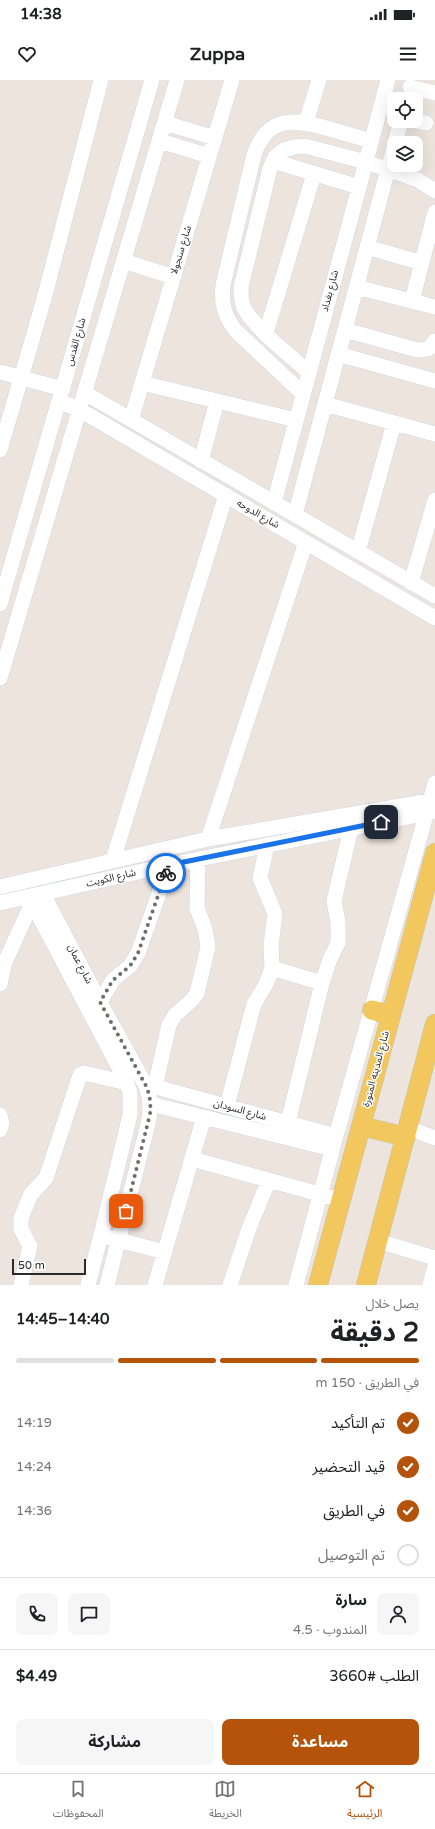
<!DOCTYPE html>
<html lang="ar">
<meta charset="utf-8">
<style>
:root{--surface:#fff;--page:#f6f6f6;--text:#202124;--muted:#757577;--line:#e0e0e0;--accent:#b45309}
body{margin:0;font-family:"Varela Round","Noto Sans Arabic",sans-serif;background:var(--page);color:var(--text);direction:rtl;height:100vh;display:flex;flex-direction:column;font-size:15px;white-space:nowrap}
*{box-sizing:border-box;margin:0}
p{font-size:13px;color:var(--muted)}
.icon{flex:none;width:22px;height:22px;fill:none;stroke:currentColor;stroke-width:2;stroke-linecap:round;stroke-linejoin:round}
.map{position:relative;height:1205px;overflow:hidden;direction:ltr}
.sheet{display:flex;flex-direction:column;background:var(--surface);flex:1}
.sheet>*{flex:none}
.tools{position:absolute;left:387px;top:12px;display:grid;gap:8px}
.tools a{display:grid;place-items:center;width:36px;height:36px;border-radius:8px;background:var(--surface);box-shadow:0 4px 16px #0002;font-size:20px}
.scale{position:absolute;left:12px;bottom:10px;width:74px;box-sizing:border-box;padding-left:4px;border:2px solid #2b2b2b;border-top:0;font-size:11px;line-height:14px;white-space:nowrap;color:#2b2b2b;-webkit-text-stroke:3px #fff;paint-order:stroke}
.pin{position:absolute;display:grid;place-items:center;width:34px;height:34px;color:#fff;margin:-17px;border-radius:8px;box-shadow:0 2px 6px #0006}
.courier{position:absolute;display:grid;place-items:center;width:40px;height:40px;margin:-20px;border:3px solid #1a73e8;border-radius:50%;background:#fff;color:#222;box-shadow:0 1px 5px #0007}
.head em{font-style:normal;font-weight:700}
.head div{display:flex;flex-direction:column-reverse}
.head{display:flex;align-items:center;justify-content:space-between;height:68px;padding:0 16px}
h1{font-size:26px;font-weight:700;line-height:30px}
.bar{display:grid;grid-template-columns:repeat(4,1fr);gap:6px 4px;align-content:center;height:48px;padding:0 16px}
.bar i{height:5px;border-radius:3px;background:var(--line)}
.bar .selected{background:var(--accent)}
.bar p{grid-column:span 4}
.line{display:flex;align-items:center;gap:10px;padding:0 16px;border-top:1px solid var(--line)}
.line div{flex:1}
.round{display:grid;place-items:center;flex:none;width:42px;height:42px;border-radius:8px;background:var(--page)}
ol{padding:0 16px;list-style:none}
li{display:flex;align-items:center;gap:12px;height:44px}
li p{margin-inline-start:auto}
li .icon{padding:4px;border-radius:50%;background:var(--accent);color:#fff;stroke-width:4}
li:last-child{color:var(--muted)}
li i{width:22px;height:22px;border:2px solid var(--line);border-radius:50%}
.button{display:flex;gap:8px;margin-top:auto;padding:8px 16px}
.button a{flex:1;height:46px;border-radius:8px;background:var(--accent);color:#fff;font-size:16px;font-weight:700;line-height:46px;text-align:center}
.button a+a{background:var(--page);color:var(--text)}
.status{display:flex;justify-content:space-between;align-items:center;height:28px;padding:0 20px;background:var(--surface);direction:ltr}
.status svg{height:11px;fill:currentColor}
header{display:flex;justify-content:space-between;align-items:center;height:52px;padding:0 16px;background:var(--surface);font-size:18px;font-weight:700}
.dock{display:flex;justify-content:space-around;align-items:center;height:56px;border-top:1px solid var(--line);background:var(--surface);font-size:11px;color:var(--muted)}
.dock a{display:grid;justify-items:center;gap:2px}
.dock .selected{color:var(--accent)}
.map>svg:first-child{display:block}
</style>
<div class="status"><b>14:38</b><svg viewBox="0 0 49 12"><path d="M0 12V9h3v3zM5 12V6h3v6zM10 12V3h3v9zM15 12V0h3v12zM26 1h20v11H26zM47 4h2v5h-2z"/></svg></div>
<header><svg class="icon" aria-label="menu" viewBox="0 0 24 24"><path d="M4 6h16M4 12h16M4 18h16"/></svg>Zuppa<svg class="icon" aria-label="heart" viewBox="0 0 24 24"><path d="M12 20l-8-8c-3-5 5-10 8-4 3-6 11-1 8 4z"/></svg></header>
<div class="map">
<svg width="435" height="1205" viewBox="0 0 435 1205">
<rect width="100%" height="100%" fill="#ede5dd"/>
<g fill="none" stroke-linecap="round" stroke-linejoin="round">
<defs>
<path id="minor" d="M410,7l25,6
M416,41l10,2
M306,42l13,-42
M165,43l50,15
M160,61l49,15
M395,63l6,-22
M273,81l86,26
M367,167l55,16
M124,181l49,16
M356,207l79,20
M412,221l23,-89
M345,250l72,20 11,-1 7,-8
M266,253l48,-159
M338,274l97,27
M0,292l63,17
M308,292c-19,-18 -52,-42 -64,-64 -3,-7 -3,-14 -3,-21l29,-119 5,-11 9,-7 10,-3 11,-1 61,16 52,18 17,11
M142,303l154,37
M85,313l350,203
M302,313l-66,-62c-12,-15 -15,-28 -13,-46l31,-130c14,-41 42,-36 76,-26 13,4 27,8 41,12
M59,321l21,9 355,208
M325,324l110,30
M131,340l101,-340
M0,370l44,-151 57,-219
M201,381l16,-60
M274,423l114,-423
M295,435l99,-368
M358,472l36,-129
M411,503l24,-83
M0,524l152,-524
M0,598l177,-598
M208,759l98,-297
M113,780l113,-365
M0,807l208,-48 227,-39
M43,814l60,114 42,76c6,14 6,25 3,40l-41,161
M29,817l97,184 4,11v23l-29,120 -13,50
M0,823l169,-38 264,-53
M272,888l50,15
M0,904l5,-22 27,-59
M100,922l13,-22 17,-14 8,-13 31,-88
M145,1004l191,52
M155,1007l14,-62 6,-10 17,-15 5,-7 11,-46 -3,-18 -8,-21 1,-49
M151,1024l181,45
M227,1026l27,-102 12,-20 6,-16 -1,-23 4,-31 -15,-36 7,-33
M0,1035l2,8 -2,7
M288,1043l34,-140 8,-24 8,-16v-21l-4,-21 17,-73
M408,1048l27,10
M192,1079l149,41
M110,1158l55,14
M378,1161l57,17
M21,1205l9,-39 -9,-17v-11l10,-24 15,-16 34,-103 4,-2 43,10
M155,1205l49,-168
M230,1205l20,-59 19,-46
M296,1205l40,-149 99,-353
M430,1205l5,-19"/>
<path id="major" d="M372,930l18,5
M361,1046l45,11
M318,1205l117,-432
M366,1205l69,-261"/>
</defs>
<use href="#minor" stroke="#d2d6e4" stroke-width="16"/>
<use href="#major" stroke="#c4c4c4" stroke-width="20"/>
<use href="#minor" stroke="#fff" stroke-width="15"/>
<use href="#major" stroke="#f1c75e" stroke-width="19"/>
</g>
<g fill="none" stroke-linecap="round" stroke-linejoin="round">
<path stroke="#6f6c69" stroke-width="4" stroke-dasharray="0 7.2" d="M126,1131l24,-97c1,-11 0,-20 -5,-30l-45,-82 13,-22 17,-14 8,-13 28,-80"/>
<path stroke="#1a73e8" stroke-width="5" d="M166,793l3,-8 212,-43"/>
</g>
<g text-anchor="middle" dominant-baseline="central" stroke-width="3" stroke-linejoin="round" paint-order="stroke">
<g font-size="10" fill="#2b2b2b" stroke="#fff">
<text transform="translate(181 170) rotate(-73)">شارع سنجولا</text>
<text transform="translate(330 211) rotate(-75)">شارع بغداد</text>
<text transform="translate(76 262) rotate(-74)">شارع القدس</text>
<text transform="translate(258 434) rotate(30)">شارع الدوحه</text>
<text transform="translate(111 798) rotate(-13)">شارع الكويت</text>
<text transform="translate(80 884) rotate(63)">شارع عمان</text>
<text transform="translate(376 989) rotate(-75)">شارع المدينه المنورة</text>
<text transform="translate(240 1030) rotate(15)">شارع السودان</text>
</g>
</g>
</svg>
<div class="tools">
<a><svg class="icon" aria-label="locate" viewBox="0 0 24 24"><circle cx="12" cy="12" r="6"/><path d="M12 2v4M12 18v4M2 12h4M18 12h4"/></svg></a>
<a><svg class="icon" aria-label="layers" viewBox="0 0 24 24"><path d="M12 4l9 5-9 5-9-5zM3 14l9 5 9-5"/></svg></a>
</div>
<div class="scale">50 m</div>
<div class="pin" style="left:126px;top:1131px;background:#ea580c"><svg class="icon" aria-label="bag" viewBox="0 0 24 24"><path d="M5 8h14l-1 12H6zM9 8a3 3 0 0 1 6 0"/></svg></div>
<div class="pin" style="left:381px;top:742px;background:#1f2937"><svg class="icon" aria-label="home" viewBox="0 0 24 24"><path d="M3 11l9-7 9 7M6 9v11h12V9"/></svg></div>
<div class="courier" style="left:166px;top:793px"><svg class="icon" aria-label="bike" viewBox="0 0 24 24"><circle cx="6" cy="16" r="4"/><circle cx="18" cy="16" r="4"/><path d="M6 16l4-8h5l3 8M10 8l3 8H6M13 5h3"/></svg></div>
</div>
<section class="sheet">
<div class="head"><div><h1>2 دقيقة</h1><p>يصل خلال</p></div><em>14:40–14:45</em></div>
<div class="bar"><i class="selected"></i><i class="selected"></i><i class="selected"></i><i></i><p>في الطريق · 150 m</p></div>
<ol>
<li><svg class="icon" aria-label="check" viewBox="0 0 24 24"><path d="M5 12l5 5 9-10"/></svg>تم التأكيد<p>14:19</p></li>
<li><svg class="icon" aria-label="check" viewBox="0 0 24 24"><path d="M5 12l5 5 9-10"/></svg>قيد التحضير<p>14:24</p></li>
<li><svg class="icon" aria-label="check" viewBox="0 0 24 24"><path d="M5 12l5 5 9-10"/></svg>في الطريق<p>14:36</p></li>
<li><i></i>تم التوصيل</li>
</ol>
<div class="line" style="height:72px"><a class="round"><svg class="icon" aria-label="person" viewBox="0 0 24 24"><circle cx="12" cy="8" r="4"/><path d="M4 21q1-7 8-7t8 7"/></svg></a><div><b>سارة</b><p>المندوب · 4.5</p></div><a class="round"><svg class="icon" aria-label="chat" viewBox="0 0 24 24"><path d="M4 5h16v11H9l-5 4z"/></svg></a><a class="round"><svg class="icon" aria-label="phone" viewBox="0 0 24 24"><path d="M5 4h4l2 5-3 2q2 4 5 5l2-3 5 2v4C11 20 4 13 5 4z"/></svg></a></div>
<div class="line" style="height:52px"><div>الطلب #3660</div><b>$4.49</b></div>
<div class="button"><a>مساعدة</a><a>مشاركة</a></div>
</section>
<nav class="dock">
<a class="selected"><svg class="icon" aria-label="home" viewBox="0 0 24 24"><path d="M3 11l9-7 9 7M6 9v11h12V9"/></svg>الرئيسية</a>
<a><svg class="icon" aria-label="map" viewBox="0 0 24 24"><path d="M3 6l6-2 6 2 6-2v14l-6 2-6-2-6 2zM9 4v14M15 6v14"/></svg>الخريطة</a>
<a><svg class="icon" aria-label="saved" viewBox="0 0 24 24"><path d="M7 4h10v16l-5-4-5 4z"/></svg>المحفوظات</a>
</nav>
